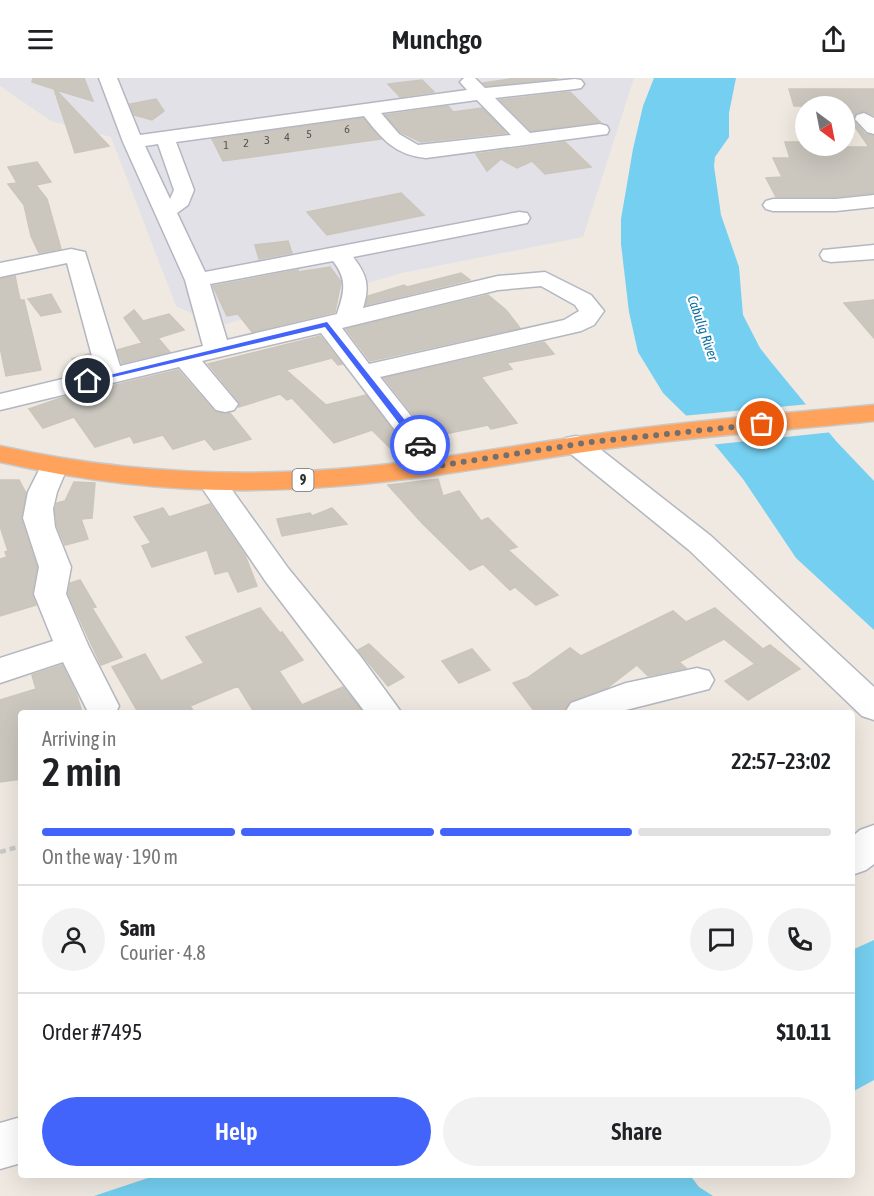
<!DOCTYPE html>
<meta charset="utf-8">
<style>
:root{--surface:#fff;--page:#f2f2f2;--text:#202124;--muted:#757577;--line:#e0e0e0;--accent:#4264fb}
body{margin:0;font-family:"Asap Condensed",sans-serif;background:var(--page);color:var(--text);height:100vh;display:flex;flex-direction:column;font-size:22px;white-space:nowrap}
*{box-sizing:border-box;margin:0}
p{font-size:20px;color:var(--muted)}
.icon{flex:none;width:33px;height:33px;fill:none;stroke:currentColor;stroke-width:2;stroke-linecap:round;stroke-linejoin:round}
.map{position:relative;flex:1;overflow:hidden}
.panel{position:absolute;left:18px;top:632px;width:837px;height:468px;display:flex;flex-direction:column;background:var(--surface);border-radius:6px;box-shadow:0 6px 24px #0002}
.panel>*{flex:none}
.needle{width:39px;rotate:148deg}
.controls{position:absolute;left:795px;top:18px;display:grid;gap:12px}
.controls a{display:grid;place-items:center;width:60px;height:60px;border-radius:50%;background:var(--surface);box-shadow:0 6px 24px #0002;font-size:30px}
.pin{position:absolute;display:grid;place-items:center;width:51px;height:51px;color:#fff;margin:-26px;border:3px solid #fff;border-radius:50%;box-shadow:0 2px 6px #0007}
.courier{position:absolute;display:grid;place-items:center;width:60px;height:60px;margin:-30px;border:4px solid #4264fb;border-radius:50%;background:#fff;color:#222;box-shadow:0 2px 8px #0007}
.overview em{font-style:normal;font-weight:600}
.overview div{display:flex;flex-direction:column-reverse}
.overview{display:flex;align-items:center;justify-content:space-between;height:102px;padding:0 24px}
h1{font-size:39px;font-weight:600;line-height:45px}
.bar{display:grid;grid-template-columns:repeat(4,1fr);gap:9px 6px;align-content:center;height:72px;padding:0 24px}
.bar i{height:8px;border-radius:4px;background:var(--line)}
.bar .on{background:var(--accent)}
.bar p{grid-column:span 4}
.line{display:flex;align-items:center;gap:15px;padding:0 24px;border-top:2px solid var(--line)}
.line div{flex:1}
.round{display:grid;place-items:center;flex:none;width:63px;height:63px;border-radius:32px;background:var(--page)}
.button{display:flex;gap:12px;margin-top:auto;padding:12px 24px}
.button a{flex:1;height:69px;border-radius:36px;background:var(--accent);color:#fff;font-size:24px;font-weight:600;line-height:69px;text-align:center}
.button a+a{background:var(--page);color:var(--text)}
header{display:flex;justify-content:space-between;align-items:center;height:78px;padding:0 24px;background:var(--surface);font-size:27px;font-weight:600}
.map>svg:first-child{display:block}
</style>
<header><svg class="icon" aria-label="menu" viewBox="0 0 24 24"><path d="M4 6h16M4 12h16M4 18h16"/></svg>Munchgo<svg class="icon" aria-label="share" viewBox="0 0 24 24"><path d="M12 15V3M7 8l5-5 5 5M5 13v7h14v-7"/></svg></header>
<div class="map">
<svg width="874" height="1118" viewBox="0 0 874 1118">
<rect width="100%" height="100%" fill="#efe9e1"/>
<path fill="#e3e1e8" d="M0,0h634l-51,159 -181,36 -183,53 -43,-20 -65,-169 -60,-16 -51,-35z"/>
<path fill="#75cff0" d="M654,0h82l-7,35v24l-14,20 -1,9 7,49 18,52 4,48 17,33 11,14 65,79 38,40v149l-78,-72 -53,-79 -33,-40 -47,-46 -25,-41 -9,-40 -8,-68v-25l12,-70 10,-43z
M874,862v140l-22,12v-142z
M160,1096h529l10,13 14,9h-619z"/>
<path fill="#efe9e1" d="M810,326l23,28 -123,13 -28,-29z"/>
<path fill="#cbc7bf" stroke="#cbc5ba" stroke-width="1.5" d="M33,0h51l9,23 -37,-11 53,56 -34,7 -21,-64 -22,-7z
M516,0h40l1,1 -71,7 -3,-3z
M422,2l12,12 -34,5 -12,-13z
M789,11h85v26l-11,-4 -7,2 -3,6 12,15 9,2v57l-38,4h-60l-10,-19 16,-1 -9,-19h17l-5,-16h21v4l14,1h49l-25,-36v-5h-50z
M570,14l30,30 -69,9 -31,-31z
M156,21l8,12 -12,9 -18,-5 -4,-11z
M448,28l5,6 29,-4 24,25 -85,9 -21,-10 -15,-17z
M363,40l18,21 -158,22 -11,-22z
M565,64l26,25 -46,7 -13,-13 -15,7 -16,-9 -14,12 -11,-17z
M37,84l14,20 -15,3 11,14 14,50 -22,4 -8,-17 -7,-31 -16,-21 9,-1 -9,-16z
M401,115l23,22 -97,20 -20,-23z
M288,163l4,12 -33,6 -4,-14z
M330,189l11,15 -6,30 -83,20 -14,-18 -11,2 -14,-30 85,-16v2z
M461,195l9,7 -104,25 2,-9 36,-11 3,2z
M15,198l5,24h4l17,70 -35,6 -6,-29v-68z
M51,216l10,18 -20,4 -13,-17z
M488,217l18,15 14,18 -150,33 -24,-32z
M874,222v38l-30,-35z
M134,232l9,11 26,-7 15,16 -26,8 12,14 -48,11 -5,-13 25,-7 -18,-25z
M320,258l22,28 -4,1 -6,-7 -46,12 40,35 40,-10 44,58 -11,4 -27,-27 -38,13 -42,-45 -5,2 -7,-6 -41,13 1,-4 -32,-39z
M544,264l10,12 -47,9 5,6 -31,8 36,46 -26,6 -3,-4 -57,12 -47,-59z
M89,276l4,15 -12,3 -9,-13z
M178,292l36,41 16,2 21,26 -37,11 -9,-11 -32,10 -10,-14 -29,8 -4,-7 -35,11 -21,-30 -31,11 -14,-19 32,-11z
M438,401l5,17 16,-5 22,30 7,-3 29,29 -9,3 50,45 -22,10 -21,-18 -5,3 -27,-26 -13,6 -48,-47 -34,-38z
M0,402h19l7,13 -5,26 16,48 -5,27 4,11 -36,11v-57l7,-2 -2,-5 3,-1 -8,-25z
M74,404l21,1 -3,35 -11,1 7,20 -23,6 -8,-19 -2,-17 2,-6 8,-2z
M210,426l35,51 12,31 -19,6 -10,-21 -13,3 -8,-24 -55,17 -10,-21 9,-3 -17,-26 29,-9 6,9z
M332,430l15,16 -65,12 -5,-17 33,-6 2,3z
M80,502l16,27 -4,1 30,49 -21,8 -33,-71 2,-11z
M260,530l20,25 2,-1 21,28 -24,11 23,34 41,-18 20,25h-109l-16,-26 -48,20 4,6h-56l-26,-45 33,-13 16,27 43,-18 -18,-26z
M715,530l48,41 7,-4 30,24 -52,31 -23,-19 30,-17 -31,-25 -45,23 7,6 -38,8 -11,-11 -30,23 -37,13 -7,11h-28l-22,-29 14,-5 43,-30 11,8 92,-45 13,11z
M369,566l35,33 -16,9 -30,-36z
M472,571l18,21 -31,13 -17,-22z
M62,587l14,28 6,19h-61v67l-21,3v-82l36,-11 -4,-14z"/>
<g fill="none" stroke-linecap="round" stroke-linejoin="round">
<defs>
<path id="minor" d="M99,0h18l23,57 327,-45 -7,-8 4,-4h11l10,10 90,-9 6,1 3,4 -3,4 -6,1 -80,9 35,35 70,-9 7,2 2,4 -2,4 -181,24c-31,-3 -44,-19 -62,-42l-188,26 18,48 -6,15 -11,8 28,59 314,-60 8,1 3,5 -3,5 -174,34c14,18 17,29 10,51l135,-32 47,-4 46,23 13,16 -10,14 -13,6 -201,46 71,89 -4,6 -10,2 -10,-2 -106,-139 -119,28 36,43 -4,6 -9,2 -9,-2 -37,-43 -179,43v-16l96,-23 -29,-108 -67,14v-14l71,-14 14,3 35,114 83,-20 -18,-66 -62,-138zM477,22l34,35 -93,10 -19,-11 -18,-21zM158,66l16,46 -4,9 -25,-53zM333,183c15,19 11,31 4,53l-110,26 -17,-56zM541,208l34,19 4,6 -15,9 -195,44 -27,-36 156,-38z
M864,35l10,5v16l-7,-2 -12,-13 2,-4z
M874,117v12l-38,4h-63l-7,-2 -3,-4 3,-4 7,-2h63z
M874,167v14l-43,3 -8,-2 -3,-5 3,-5z
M576,358l10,2 125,98 163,151v33l-12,-4 -173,-166 -123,-100 -4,-6 4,-6z
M54,380l10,2 4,6 -11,26 -4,17 2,18 16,40 -5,27 23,53 30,59 -3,6h-28l-25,-50 -63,21v-25l53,-17 -19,-47 5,-27 -16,-49 5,-26 16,-32z
M212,395l10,3 66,92 73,89 40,55h-36l-99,-130 -68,-100 4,-6z
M697,590l12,3 5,9 -5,9 -91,23h-53l6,-9 55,-20z
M874,747v39l-8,6 -14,5v-38l8,-7z
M21,1039v46l-21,6v-46z"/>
<path id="highway" d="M874,327v16c-87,9 -175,15 -262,27 -91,13 -182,31 -274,38 -114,10 -226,2 -338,-24v-16c112,25 224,32 338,23 92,-7 183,-25 274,-37 87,-12 175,-19 262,-27z"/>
</defs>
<use href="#minor" stroke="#b4b7c1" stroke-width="3"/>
<use href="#highway" stroke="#c9c9c9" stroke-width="3"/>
<path stroke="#c9c9c9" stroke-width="4.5" stroke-dasharray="6 4" stroke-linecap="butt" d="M0,774l21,-6"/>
<use href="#minor" fill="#fff" fill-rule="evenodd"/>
<use href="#highway" fill="#ffa35c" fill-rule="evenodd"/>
</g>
<path fill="#4264fb" d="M327,244l96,121v4h-6l-92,-120 -237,56 -3,-2z"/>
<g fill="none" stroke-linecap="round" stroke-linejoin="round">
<path stroke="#726f6d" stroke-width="6" stroke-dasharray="0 10.8" d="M420,367l17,21 154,-24 171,-18"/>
</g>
<g text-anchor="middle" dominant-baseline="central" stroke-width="4.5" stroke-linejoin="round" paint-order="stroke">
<g font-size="12" fill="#555452">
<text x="347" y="51">6</text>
<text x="309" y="56">5</text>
<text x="287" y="59">4</text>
<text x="267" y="62">3</text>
<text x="246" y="65">2</text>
<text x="226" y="67">1</text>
</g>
<g font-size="14" font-style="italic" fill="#0d6fa3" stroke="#fff">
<text transform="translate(703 250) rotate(71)">Cabulig River</text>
</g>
<rect fill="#fff" stroke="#6d6d6d" stroke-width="1.5" x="292.5" y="391" width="21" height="22" rx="4.5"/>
<g font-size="14" font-weight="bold" fill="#2e2e2e">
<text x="303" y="402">9</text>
</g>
</g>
</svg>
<div class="controls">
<a><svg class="needle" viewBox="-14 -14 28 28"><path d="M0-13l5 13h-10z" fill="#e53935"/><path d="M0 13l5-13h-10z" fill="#757577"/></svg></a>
</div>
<div class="pin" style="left:762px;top:346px;background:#ea580c"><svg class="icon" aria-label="bag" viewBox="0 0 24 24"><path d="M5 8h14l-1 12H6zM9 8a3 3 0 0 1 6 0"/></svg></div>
<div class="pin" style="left:88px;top:303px;background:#1f2937"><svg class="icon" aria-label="home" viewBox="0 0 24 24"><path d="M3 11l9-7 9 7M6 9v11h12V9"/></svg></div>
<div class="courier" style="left:420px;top:367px"><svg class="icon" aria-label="car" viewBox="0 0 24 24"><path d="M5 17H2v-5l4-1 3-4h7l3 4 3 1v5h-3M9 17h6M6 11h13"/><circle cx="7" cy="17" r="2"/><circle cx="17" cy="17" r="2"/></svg></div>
<section class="panel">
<div class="overview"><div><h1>2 min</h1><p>Arriving in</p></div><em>22:57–23:02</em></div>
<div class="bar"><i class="on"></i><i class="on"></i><i class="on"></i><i></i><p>On the way · 190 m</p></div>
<div class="line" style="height:108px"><a class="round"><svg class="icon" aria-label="person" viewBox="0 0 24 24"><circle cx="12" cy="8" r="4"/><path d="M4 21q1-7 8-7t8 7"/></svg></a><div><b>Sam</b><p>Courier · 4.8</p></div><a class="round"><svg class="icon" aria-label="chat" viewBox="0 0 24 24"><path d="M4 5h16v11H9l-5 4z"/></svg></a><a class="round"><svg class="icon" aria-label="phone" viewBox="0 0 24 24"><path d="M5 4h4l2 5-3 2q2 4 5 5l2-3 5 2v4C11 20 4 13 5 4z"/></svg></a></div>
<div class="line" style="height:78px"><div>Order #7495</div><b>$10.11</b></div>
<div class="button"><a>Help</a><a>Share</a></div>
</section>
</div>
